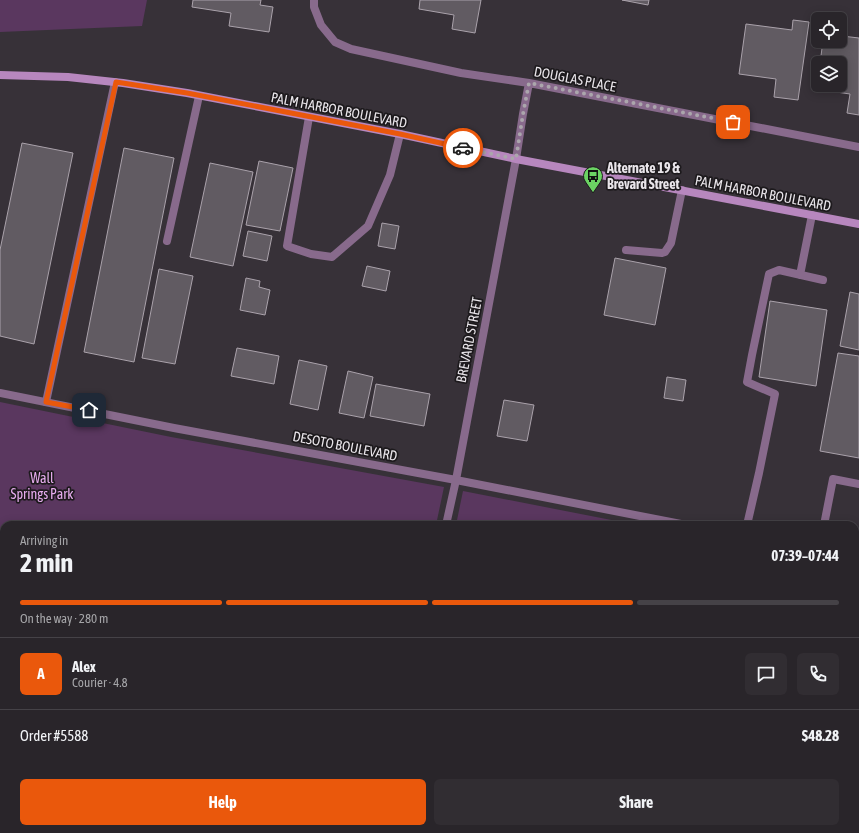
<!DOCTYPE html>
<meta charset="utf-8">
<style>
:root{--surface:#29252a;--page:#312d32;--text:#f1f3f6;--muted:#a5a5a8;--line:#454247;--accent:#ea580c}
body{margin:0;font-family:"Asap Condensed",sans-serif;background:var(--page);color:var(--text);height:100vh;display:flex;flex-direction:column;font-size:15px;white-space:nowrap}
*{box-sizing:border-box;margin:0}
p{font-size:13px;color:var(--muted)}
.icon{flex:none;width:22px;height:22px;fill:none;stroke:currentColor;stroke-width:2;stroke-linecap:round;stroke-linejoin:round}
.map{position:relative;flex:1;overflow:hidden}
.drawer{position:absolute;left:0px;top:521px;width:859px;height:312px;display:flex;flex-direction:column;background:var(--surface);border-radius:12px 12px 0 0;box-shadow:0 2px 10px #0003,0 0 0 1px var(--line)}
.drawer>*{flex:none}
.tools{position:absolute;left:811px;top:12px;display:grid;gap:8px}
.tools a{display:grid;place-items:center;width:36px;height:36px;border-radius:6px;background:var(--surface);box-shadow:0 2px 10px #0003,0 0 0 1px var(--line);font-size:20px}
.pin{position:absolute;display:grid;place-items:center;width:34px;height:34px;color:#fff;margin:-17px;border-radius:8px;box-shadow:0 2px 6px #0006}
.courier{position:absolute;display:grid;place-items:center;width:40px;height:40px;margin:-20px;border:3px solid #ea580c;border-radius:50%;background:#fff;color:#222;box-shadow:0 1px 5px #0007}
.summary em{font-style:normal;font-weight:700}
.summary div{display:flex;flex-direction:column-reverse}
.summary{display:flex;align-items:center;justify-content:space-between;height:68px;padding:0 20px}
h1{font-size:26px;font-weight:700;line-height:30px}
.bar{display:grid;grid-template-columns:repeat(4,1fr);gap:6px 4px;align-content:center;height:48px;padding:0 20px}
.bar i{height:5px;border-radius:3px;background:var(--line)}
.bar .selected{background:var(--accent)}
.bar p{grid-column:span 4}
.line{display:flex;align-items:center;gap:10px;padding:0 20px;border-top:1px solid var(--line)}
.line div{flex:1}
.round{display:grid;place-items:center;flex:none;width:42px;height:42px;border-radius:6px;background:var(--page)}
.primary-button{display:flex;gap:8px;margin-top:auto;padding:8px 20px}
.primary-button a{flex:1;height:46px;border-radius:6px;background:var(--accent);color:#fff;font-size:16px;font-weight:700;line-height:46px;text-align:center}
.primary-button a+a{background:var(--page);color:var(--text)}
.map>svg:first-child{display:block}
</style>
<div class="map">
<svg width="859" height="833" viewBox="0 0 859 833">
<rect width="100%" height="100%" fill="#373138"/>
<path fill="#5a375f" d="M0,0h147l-5,26 -142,6z
M0,402l171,35 273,50 -8,38h-432v304h851v-261h4v265h-859z
M463,491l174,34h-181z"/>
<path fill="#615b62" stroke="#aaa2ab" d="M193,0h68l-1,5 13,2 -4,25 -40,-6 2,-13 -39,-6z
M420,0h61l-6,33 -23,-4 2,-14 -35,-6z
M622,0h27l-1,5z
M793,20l16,2 -11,78 -24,-3 2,-18 -37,-5 7,-50 46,6z
M840,28h3l-1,8 17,2v77l-12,-2 3,-19 -34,-5 2,-15v11h22v-22h-20l3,-22h17z
M22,143l51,10 -39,191 -34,-8v-86z
M124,148l50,10 -40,204 -50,-10z
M259,161l34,7 -13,63 -34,-6z
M210,163l43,9 -20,94 -43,-9z
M382,223l17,3 -4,23 -17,-3z
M248,231l24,5 -5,25 -24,-5z
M615,258l51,10 -11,57 -51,-10z
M367,266l23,5 -4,20 -24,-5z
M159,269l34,7 -18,88 -33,-6z
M246,278l14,3 -1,6 11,3 -5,25 -25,-5z
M850,292l9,2v56l-19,-4z
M770,301l57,9 -11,76 -57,-9z
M237,348l42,8 -5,28 -43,-8z
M838,353l21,3v102l-39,-7z
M299,360l28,6 -9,44 -28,-6z
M348,371l25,6 -9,41 -25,-5z
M667,377l19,3 -3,21 -19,-3z
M376,384l54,10 -6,32 -54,-10z
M504,400l30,5 -7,36 -30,-5z
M39,829h8l15,4h-24z"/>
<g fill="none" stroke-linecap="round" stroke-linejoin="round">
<path stroke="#886a8c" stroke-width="8" d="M309,117l-22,129 24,8 21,3 36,-31 22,-51 10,-41
M167,241l32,-145
M626,250l36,3 3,-1 6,-9 11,-53
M800,275l12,-60
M46,402l69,-320
M747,525l12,-52 16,-79 -28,-12 5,-27 17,-81 10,-4 44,10
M824,525l9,-46 26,5"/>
<path stroke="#886a8c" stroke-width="8" d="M314,0v7l7,18 14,17 16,7 110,24 68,10 330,64
M0,393l174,35 282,52 230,45
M446,525l10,-45 60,-321 7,-45 6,-31
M855,558l4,1"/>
<path stroke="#b787be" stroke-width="8" d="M0,75l68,2 55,6 64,10 213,41 116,25 343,65"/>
</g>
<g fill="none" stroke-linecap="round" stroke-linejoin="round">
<path stroke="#aba6ac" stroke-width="4" stroke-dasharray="0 7.2" d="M463,148l53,11 7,-45 6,-31 204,39"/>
<path stroke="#ea580c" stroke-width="5" d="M89,410l-43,-8 70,-320 71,11 213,41 63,14"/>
</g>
<defs>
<symbol id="bus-pin" viewBox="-11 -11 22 30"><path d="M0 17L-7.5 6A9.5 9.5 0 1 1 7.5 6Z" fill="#6bd363" stroke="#1d1a1d"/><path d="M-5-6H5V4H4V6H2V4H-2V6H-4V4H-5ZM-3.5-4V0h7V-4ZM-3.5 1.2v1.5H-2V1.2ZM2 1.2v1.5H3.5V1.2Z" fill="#111"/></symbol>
</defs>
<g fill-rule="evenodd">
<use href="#bus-pin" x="582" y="165" width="22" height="30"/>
</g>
<g text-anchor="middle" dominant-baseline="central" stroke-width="3.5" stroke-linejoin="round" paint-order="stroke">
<g font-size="14" fill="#e9e5ea" stroke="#1d1a1d">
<text transform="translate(575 79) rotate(11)">DOUGLAS PLACE</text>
<text transform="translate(339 110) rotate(11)">PALM HARBOR BOULEVARD</text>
<text transform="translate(763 193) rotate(11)">PALM HARBOR BOULEVARD</text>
<text transform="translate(469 340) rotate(-79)">BREVARD STREET</text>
<text transform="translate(345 446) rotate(11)">DESOTO BOULEVARD</text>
</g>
<g font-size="14" font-weight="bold" fill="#e9e5ea" stroke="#1d1a1d" text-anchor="start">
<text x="607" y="168">Alternate 19 &amp;<tspan x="607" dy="16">Brevard Street</tspan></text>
</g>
<g font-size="14" fill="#e6acee" stroke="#1d1a1d">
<text x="42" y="478">Wall<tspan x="42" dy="16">Springs Park</tspan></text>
</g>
</g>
</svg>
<div class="tools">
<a><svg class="icon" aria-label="locate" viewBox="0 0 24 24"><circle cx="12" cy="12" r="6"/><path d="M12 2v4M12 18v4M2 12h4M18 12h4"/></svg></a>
<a><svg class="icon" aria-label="layers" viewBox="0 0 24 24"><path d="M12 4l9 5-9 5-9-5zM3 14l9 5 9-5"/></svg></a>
</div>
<div class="pin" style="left:733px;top:122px;background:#ea580c"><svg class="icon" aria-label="bag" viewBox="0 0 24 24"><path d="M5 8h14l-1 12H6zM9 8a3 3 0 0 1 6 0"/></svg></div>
<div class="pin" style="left:89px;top:410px;background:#1f2937"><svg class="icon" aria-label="home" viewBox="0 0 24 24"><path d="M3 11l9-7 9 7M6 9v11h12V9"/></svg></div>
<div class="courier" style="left:463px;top:148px"><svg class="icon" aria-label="car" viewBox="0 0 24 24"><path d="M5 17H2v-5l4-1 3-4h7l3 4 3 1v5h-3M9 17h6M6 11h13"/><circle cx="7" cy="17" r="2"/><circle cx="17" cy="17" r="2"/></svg></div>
<section class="drawer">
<div class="summary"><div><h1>2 min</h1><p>Arriving in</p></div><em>07:39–07:44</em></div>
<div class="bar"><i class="selected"></i><i class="selected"></i><i class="selected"></i><i></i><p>On the way · 280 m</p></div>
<div class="line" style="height:72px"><b class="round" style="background:var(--accent);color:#fff">A</b><div><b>Alex</b><p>Courier · 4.8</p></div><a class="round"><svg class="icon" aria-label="chat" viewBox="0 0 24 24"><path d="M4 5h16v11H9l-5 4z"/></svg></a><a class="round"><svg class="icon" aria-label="phone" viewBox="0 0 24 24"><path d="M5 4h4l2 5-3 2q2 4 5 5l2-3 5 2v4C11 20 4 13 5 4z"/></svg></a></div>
<div class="line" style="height:52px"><div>Order #5588</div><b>$48.28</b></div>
<div class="primary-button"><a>Help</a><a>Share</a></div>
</section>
</div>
